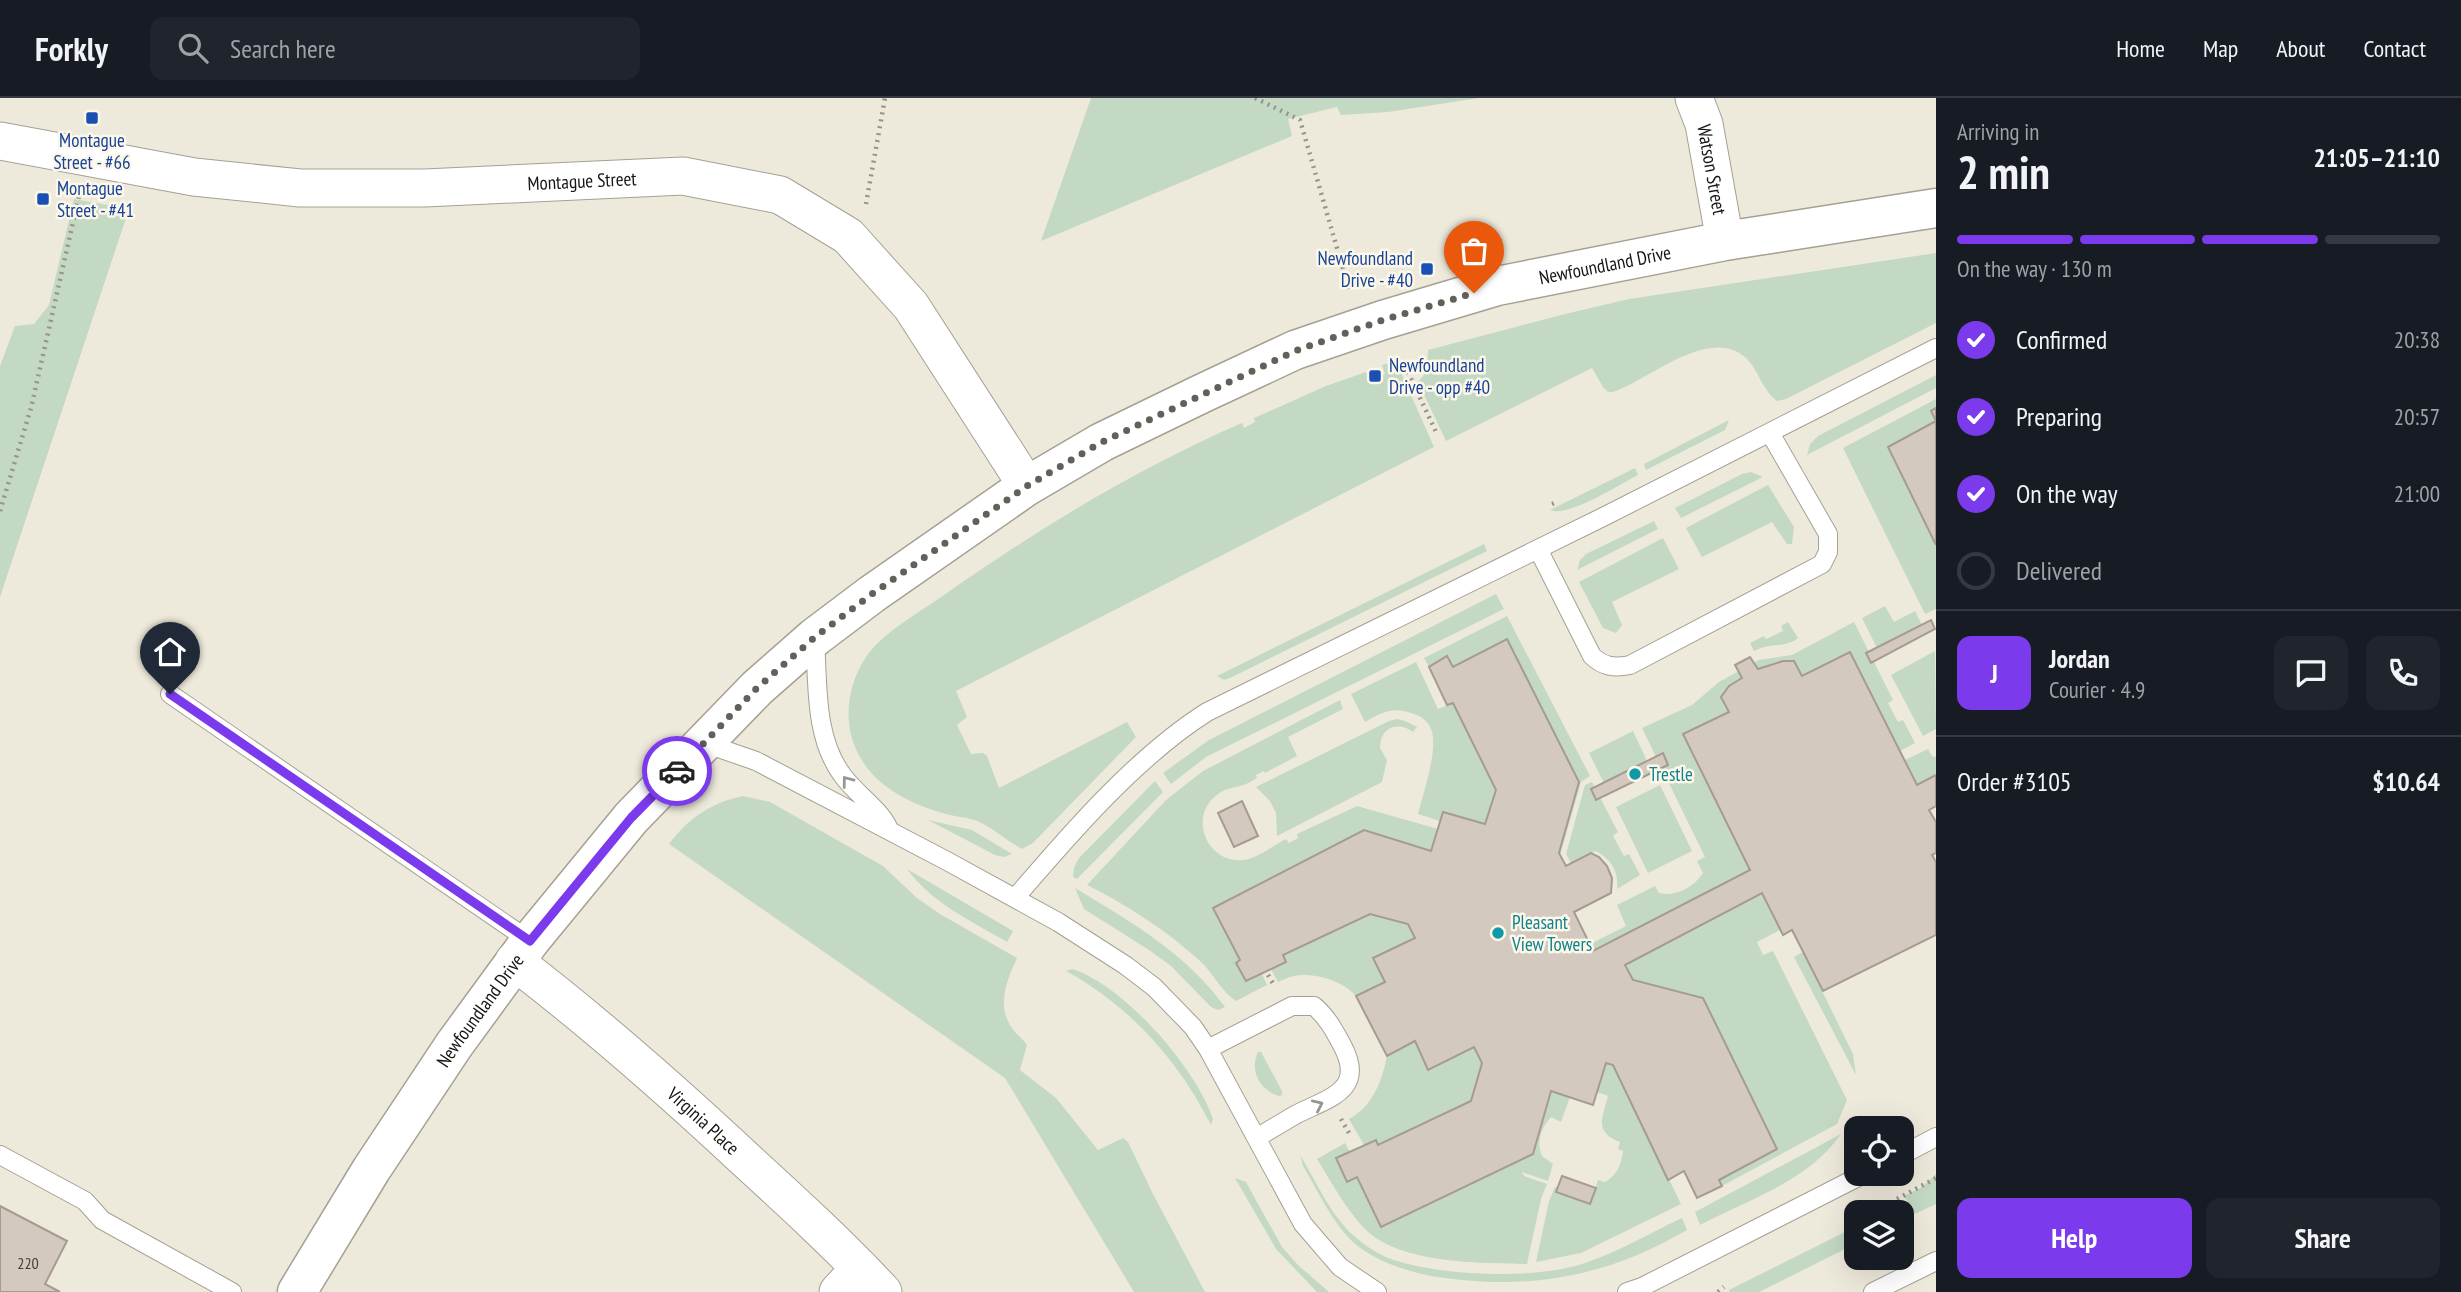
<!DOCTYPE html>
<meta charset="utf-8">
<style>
:root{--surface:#171b24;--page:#20242c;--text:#f1f3f6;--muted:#9ea1a6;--line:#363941;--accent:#7c3aed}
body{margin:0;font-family:"PT Sans Narrow",sans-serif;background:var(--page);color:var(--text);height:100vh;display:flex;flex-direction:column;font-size:26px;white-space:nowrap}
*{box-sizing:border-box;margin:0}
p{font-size:23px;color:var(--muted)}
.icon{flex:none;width:38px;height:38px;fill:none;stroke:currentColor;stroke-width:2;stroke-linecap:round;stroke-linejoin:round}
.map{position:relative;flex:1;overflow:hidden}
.drawer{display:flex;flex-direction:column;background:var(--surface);width:525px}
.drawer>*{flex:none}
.fabs{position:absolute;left:1844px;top:1018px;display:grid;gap:14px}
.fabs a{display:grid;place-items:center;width:70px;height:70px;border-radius:14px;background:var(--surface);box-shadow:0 7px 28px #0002;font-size:35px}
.pin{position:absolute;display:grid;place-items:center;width:60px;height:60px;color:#fff;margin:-72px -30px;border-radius:50% 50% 50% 0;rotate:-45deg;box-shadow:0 0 7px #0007}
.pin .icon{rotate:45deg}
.courier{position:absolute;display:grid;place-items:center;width:70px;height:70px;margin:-35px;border:5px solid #7c3aed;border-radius:50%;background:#fff;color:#222;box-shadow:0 2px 9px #0007}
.overview em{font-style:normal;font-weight:800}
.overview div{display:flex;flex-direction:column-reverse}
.overview{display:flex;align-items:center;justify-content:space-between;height:119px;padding:0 21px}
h1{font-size:46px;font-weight:800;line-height:52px}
.bar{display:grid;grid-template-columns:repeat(4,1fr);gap:10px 7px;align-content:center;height:84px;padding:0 21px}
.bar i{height:9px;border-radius:5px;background:var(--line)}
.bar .on{background:var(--accent)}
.bar p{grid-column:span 4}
.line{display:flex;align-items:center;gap:18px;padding:0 21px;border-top:2px solid var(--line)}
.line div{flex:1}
.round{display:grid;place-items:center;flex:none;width:74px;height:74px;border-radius:14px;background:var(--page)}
ol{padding:0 21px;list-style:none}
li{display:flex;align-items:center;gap:21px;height:77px}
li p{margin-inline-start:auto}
li .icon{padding:7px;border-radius:50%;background:var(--accent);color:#fff;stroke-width:4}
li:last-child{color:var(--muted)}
li i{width:38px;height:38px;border:4px solid var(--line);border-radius:50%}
.cta{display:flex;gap:14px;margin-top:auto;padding:14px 21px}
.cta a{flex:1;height:80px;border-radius:14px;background:var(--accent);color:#fff;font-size:28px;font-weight:800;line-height:80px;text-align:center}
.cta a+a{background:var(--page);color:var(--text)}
header{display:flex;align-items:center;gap:42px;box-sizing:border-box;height:98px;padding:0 35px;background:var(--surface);border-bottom:2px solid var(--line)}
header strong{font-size:33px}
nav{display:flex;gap:38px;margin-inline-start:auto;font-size:24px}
.search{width:490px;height:63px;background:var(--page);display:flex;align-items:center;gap:18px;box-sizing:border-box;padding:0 24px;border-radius:14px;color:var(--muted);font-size:26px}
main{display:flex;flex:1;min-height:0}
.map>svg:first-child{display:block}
</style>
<header>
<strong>Forkly</strong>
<div class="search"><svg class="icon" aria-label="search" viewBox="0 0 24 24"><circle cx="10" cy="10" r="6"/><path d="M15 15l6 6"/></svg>Search here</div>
<nav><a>Home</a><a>Map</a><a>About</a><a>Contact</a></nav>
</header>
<main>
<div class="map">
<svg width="1936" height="1194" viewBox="0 0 1936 1194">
<rect width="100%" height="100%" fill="#eeeadb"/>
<path fill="#c3d9c4" d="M1091,0h388l-91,14 -47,3 -4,-8 -49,12 4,17 -251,105z
M74,101l55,10 -129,388v-231l15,-40 19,-2 15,-19z
M1936,155v70l-150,76 -9,2c-15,-11 -18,-31 -32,-44 -37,-31 -96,23 -132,35h-5l-5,-5 -11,-19 -146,73 -28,-59 9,-11 1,-21 137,-36 64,-15z
M1396,263l38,86 -478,244 11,26 -10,8 14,29 12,-1 4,3 12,32 128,-66 9,15 -103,106 -11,6c-15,-8 -29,-21 -45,-28 -10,-4 -21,-4 -31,-7 -33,-9 -69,-26 -86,-57 -18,-31 -14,-70 6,-100 16,-24 54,-45 78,-62 96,-67 190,-125 298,-172l2,5 11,-6 -1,-4 72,-32 40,-14 4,8 15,-6 -3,-9z
M1936,277v13l-129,67 3,-11 8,-8z
M1936,301v9l-5,3 5,10 -48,26 48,98v64l-11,5 -82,-166z
M1729,322l-4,10 -79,40 -2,-6z
M1635,370l3,7c-18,9 -70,43 -88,35z
M1751,374l12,5 -82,41 -6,-10 67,-34z
M1768,387l26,42 -2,17h-5l-15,-22 -70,35 -16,-29z
M1654,423l4,8 -81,41 3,-10 6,-6z
M1663,440l16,31 -67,33 10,23 -6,8 -13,-5 -24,-46z
M1484,446l3,7 -257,127 -6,2 -7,-4z
M1496,496l8,15 -298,148 -35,27 -8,-11 46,-33z
M1885,508l9,16 21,-11 7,14 -45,23 -15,-30z
M1507,518l83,160 -9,6 -21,73 -1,-2 20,-71 -72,-143 -54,28 -6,-11 -18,11 -5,-9z
M1788,524l10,16c-12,10 -29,5 -44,13l-4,-8 14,-7 2,3 17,-8 -2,-5z
M1854,524l39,78 -5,3 10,19 5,-2 12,23 -15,8 -50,-99 -48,24 -8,-15h-11l-25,8 -5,-6 6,-3 33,-5z
M1935,553l1,78 -13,7 -32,-61z
M1416,564l22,47 15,-6 43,87 -11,34 -42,-12 -3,9 -22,-7c5,-20 21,-66 13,-85 -3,-9 -12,-14 -20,-16 -18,-7 -31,0 -46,9l-14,-28z
M1739,573l3,7 -20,19 7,15 -46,23 67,135 -157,81 -3,-7 36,-18 -9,-21 38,-19 4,7c17,4 35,-6 44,-20l-6,-12 8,-4 -63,-129 50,-23 27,-23z
M1340,602l3,9 -55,28 9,19 -32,17 -1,-2 -8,4 1,3c-4,2 -9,6 -14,7 -9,3 -17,3 -25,9 -31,22 -11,70 25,66 13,-1 31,-15 43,-21l3,4 9,-5 -1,-4 60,-28 81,23 -7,22 -67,-21 -150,78 26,52 -4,3 9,18 17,-7 5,11 -31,16c-14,-9 -23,-28 -36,-40 -34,-31 -73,-56 -113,-76l79,-85 37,-29z
M1397,621l8,2 12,6 -4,5c-15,-11 -33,-5 -33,16l7,12 -5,22 -105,54 -1,-23 -6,-12 -14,-14 133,-66z
M1633,633l14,30 -43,22 -15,-30z
M1928,651l4,7 4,1v18l-19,10 -12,-25z
M1155,683l8,11 -86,87 -4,-2 1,-9 4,-9z
M1592,684l26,50 -5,4 11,20 5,-2 11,21 -23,14c2,-17 -6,-30 -21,-38l-25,12 -5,-9 19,-69z
M1660,687l32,66 -44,22 -32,-66z
M743,698l27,6 113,64 34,32 23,16 77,44c-10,22 -21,48 -5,70 4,7 11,10 15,17l-7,25 36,28 42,52 25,-12 5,4 25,52 52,98h-71l-129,-214 -336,-234c20,-26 41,-41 74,-48z
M928,722l44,10 40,24 -8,3 -9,-2z
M907,771l106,62 -6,11c-36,-21 -75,-39 -100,-73z
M1075,790c56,34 111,65 150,119l-7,3 -7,-3 -40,-41 -22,-16 -65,-41z
M1762,795l18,37 -23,12 6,13 10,-4 74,149 -10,24 -115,62 -3,-6 58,-31 -74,-151 -70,-18 -8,-15z
M1370,816l38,10 7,14 -41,20 11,24 -29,14c-13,-15 -42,-24 -62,-20 -6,1 -11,4 -16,6l-7,-13 15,-7 -3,-7z
M1803,854l50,102 3,21 -62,-118z
M1072,871c52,16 124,99 141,150l-2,6c-33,-65 -81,-119 -145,-154z
M1415,943l13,28 46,-22 8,16 -11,38 -93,44 -2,-5 -12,5 -15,-26c24,-13 33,-38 38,-63z
M1258,954h3l21,39v4l-3,1c-19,-5 -30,-26 -21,-44z
M1606,965l7,2 68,139 -100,49 -45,9 13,-61 6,-14 36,12 7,-19 7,2c13,-8 16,-17 18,-31l-5,-2 2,-7c-26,-10 -18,-23 -12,-46l-11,-4z
M1551,993l19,6 -9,25 -10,-5c-10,11 -15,25 -9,39l11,8 -5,17 -26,-9 2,4 23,8 -6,15 -14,65c-46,-1 -126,0 -161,-34 -20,-20 -34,-47 -49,-71l28,-16 5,9 -14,7 11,22 10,-4 25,50 151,-73z
M1841,1036c-32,47 -92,65 -141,91l-5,-13z
M1300,1057c16,26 30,59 53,80 11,10 27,21 41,25 49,16 142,20 191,3 33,-11 65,-30 97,-45l5,12c-84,49 -165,62 -261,45 -25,-6 -53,-15 -73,-33 -21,-20 -35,-51 -50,-76z
M1936,1076v30l-21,10 -11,-18 18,-9z
M1235,1080l11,4 36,65 16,18 31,27h-12l-41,-43z
M1857,1128v17l-98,49h-29l-1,-2z"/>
<path fill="#d3c9be" stroke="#a59b90" stroke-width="2" d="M1936,310v137l-48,-98 48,-26 -5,-10z
M1931,522l4,9 -64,34 -5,-10z
M1507,541l72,143 -20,71 1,2 6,11 25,-13 8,4 8,9 5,12 -1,15 -37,19 19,39 157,-81 -67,-136 46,-22 -8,-15 8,-11 13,-8 -7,-13 15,-8 8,12 25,-8h11l8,15 48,-24 67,133 19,-10v31l-7,4 7,12v31l-4,2 4,7v73l-113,56 -31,-61 -9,5 -21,-42 -137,72 8,15 70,18 74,151 -58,31 3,6 -25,12 -13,-27 -16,9 -55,-115 -7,-2 -13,42 -42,-14 -18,63 -152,73 -24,-50 -10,5 -11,-24 40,-18 2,5 93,-44 11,-38 -8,-16 -46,23 -13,-29 -28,15 -31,-60 29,-14 -12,-24 42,-20 -7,-14 -38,-10 -87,41 3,7 -40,19 -10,-18 4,-3 -27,-52 151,-78 67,21 12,-39 42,12 11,-34 -43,-87 -6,2 -18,-38 18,-11 6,11z
M1663,655l5,12 -72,35 -5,-11z
M1242,703l16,35 -24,11 -16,-34z
M1562,1078l34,12 -6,16 -34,-12z
M0,1108l67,35 -22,43 15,8h-60z"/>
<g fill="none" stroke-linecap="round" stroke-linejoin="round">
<defs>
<path id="lane" d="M1538,451l54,107c12,11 22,12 38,9l192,-101 6,-12v-18l-58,-101
M815,541c3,45 -1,99 28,137 14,19 36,32 46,53
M170,596l360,247
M704,645l52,18 191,100 111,61 67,43 29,22 39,40 15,22 95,175 37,43 37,25
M1015,800c54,-63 121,-141 192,-186l396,-195 333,-169
M1208,951l84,-43h22c13,11 20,24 28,39 25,46 -14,53 -47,70 -12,7 -25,15 -37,22
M0,1057l85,46 17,19 130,72
M1902,1057l34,-18
M1627,1194l15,-5 222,-113
M1873,1194l63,-31"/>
<g id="street">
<path id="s1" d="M1694,0l10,26 21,117"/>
<path id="s2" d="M0,43l194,36 106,11h125l258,-12 97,19 68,41 63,70 116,180"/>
<path id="s3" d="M514,863c81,62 156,128 231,198 47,43 94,86 138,133"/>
<path d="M838,1194l22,-24"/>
</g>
<g id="secondary">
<path id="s4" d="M297,1194l74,-122 83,-125 76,-104 101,-123 126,-130 58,-51 57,-43 155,-108 75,-44 101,-49 92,-43 88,-30 114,-34 228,-45 211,-33"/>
</g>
</defs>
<use href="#lane" stroke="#a5a093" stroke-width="20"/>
<use href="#street" stroke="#a5a093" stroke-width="39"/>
<use href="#secondary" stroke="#a5a093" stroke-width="41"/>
<path stroke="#969388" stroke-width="4.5" stroke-dasharray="2 5" stroke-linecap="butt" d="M1255,0l45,22 50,173
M866,106l19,-106
M1408,274l28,60
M1552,406l5,-2
M0,413l31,-103 48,-212
M1268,877l6,10
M1341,1021l8,14
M1897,1101l39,-21
M1718,1194l6,-5"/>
<use href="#lane" stroke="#fff" stroke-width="18"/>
<use href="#street" stroke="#fff" stroke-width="37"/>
<use href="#secondary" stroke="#fff" stroke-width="38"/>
</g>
<defs><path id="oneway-chevron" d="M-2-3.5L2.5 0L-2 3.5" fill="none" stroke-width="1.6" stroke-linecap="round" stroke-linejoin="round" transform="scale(1.75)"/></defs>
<g stroke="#979694">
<use href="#oneway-chevron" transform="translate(847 683) rotate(-127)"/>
<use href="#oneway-chevron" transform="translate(1318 1007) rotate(-25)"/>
</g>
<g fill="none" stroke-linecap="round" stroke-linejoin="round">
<path stroke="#626058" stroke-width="7" stroke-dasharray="0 12.6" d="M677,673l80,-83 58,-51 57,-43 155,-108 75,-44 193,-91 88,-31 91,-27"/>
<path stroke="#7c3aed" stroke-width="9" d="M170,596l360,247 101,-123 46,-47"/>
</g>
<g fill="#1a4fb4" stroke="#fcf7e9" stroke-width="2.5">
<rect x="85" y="13" width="14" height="14" rx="3.5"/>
<rect x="36" y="94" width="14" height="14" rx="3.5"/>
<rect x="1420" y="164" width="14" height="14" rx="3.5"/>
<rect x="1368" y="271" width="14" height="14" rx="3.5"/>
</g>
<g fill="#0f9aa8" stroke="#fcf7e9" stroke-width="2.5">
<circle cx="1635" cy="676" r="7"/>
<circle cx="1498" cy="835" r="7"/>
</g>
<g text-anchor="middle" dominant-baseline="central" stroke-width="5" stroke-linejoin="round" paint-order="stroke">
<g font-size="16" fill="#46423c">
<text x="28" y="1165">220</text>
</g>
<g font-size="19" fill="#164399" stroke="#fcf7e9" text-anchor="start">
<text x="92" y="42" text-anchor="middle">Montague<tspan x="92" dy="22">Street - #66</tspan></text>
<text x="57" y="90">Montague<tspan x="57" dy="22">Street - #41</tspan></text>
<text x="1413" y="160" text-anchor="end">Newfoundland<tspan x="1413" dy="22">Drive - #40</tspan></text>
<text x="1389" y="267">Newfoundland<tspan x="1389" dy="22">Drive - opp #40</tspan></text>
</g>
<g font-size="19" fill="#171511" stroke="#fcf7e9">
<text stroke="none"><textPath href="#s1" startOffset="74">Watson Street</textPath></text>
<text stroke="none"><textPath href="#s2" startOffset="586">Montague Street</textPath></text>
<text stroke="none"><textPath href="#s4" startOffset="1722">Newfoundland Drive</textPath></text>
<text stroke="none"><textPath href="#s4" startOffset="336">Newfoundland Drive</textPath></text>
<text stroke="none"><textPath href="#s3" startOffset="248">Virginia Place</textPath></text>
</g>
<g font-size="19" fill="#0d838f" stroke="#fcf7e9" text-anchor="start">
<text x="1649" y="676">Trestle</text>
<text x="1512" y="824">Pleasant<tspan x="1512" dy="22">View Towers</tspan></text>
</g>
</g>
</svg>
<div class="fabs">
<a><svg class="icon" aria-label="locate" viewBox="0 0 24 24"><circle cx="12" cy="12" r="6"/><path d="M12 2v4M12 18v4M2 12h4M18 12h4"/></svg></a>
<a><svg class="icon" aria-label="layers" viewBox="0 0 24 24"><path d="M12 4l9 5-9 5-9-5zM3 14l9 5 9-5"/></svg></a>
</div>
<div class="pin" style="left:1474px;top:195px;background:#ea580c"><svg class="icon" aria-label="bag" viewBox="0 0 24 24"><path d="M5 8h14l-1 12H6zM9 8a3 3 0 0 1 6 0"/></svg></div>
<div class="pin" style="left:170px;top:596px;background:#1f2937"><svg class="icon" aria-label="home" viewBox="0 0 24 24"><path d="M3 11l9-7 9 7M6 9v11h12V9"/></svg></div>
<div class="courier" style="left:677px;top:673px"><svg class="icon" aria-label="car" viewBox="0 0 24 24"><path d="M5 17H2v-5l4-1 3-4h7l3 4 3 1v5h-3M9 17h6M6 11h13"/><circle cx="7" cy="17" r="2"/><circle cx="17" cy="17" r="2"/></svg></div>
</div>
<section class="drawer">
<div class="overview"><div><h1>2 min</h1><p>Arriving in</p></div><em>21:05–21:10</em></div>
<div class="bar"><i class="on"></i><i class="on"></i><i class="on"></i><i></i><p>On the way · 130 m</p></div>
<ol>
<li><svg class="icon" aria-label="check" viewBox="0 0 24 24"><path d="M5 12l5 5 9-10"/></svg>Confirmed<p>20:38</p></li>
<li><svg class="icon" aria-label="check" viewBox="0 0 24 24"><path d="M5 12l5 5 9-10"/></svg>Preparing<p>20:57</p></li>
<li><svg class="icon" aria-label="check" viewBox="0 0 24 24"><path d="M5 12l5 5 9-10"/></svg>On the way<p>21:00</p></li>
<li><i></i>Delivered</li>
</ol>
<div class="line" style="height:126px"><b class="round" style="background:var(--accent);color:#fff">J</b><div><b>Jordan</b><p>Courier · 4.9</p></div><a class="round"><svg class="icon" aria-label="chat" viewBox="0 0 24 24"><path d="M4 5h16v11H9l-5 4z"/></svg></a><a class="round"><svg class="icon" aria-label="phone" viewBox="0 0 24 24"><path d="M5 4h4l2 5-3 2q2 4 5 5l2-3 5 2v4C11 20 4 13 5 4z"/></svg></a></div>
<div class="line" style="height:91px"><div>Order #3105</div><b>$10.64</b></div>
<div class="cta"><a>Help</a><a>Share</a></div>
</section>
</main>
